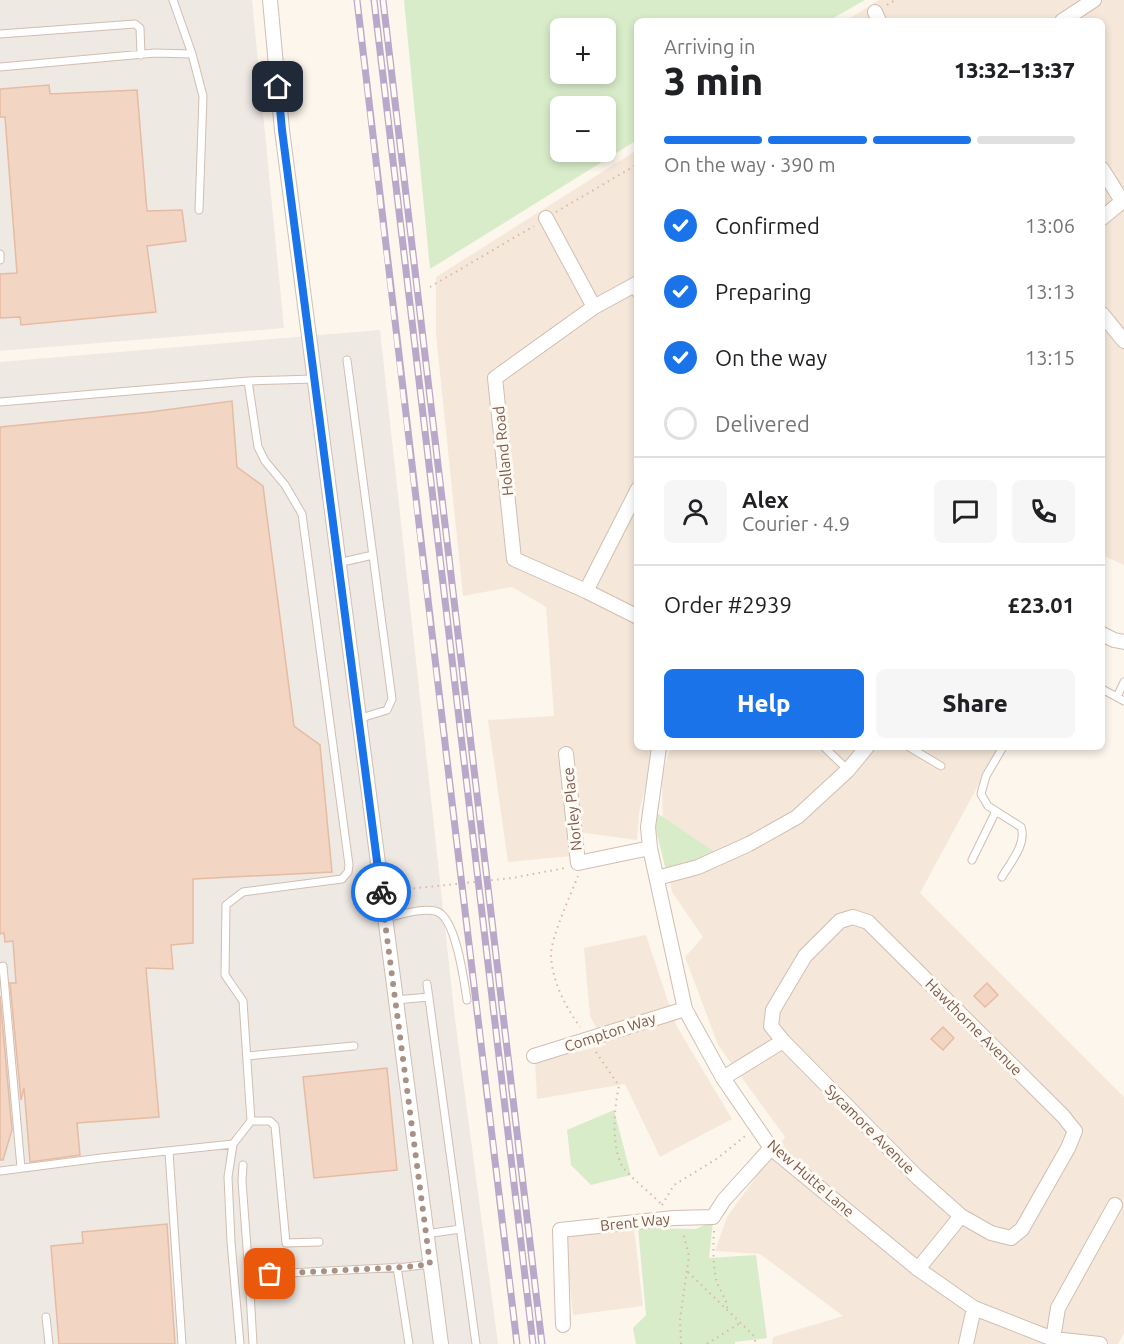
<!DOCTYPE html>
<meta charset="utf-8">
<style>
:root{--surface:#fff;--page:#f6f6f6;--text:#202124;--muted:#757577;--line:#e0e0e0;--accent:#1a73e8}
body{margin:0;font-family:Ubuntu,sans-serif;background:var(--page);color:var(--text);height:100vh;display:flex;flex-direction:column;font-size:22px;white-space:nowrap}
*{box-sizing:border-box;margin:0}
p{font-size:20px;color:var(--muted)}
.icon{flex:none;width:33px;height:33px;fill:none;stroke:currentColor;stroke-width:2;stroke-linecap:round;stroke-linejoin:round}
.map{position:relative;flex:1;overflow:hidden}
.panel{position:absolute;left:634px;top:18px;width:471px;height:732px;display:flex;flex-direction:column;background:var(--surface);border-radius:9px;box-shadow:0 3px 9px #0003}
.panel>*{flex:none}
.controls{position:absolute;left:550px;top:18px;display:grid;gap:12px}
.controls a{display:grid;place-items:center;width:66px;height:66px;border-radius:9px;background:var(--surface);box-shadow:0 3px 9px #0003;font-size:30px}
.pin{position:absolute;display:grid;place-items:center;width:51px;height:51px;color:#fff;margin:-26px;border-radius:12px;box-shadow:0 3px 9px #0006}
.courier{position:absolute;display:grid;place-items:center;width:60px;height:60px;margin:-30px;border:4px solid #1a73e8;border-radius:50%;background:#fff;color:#222;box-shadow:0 2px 8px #0007}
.head em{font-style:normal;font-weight:800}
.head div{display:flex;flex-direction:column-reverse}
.head{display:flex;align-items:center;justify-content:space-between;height:102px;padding:0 30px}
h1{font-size:39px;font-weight:800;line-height:45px}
.bar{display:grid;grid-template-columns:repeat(4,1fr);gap:9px 6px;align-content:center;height:72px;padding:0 30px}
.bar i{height:8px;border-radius:4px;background:var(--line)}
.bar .on{background:var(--accent)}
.bar p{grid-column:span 4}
.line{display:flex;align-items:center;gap:15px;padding:0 30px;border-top:2px solid var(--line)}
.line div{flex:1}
.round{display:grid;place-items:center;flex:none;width:63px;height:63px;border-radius:9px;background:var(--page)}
ol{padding:0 30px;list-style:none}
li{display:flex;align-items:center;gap:18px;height:66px}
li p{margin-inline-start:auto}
li .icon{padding:6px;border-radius:50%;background:var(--accent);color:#fff;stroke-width:4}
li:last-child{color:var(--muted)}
li i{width:33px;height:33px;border:3px solid var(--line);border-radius:50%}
.cta{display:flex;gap:12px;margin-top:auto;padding:12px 30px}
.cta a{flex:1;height:69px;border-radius:9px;background:var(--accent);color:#fff;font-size:24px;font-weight:800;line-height:69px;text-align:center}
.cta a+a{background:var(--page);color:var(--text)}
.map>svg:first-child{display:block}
</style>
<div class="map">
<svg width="1124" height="1344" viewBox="0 0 1124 1344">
<rect width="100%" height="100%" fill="#fdf6ec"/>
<path fill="#f5e8da" d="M879,0h245v565l-22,-10v-534h-257z
M637,150l1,597h17l-16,66 -2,27 -52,-7 -16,6 2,17 -63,6 -20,-142 66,-4 -8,-109 -34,-20 -49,9 -27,-262v-57z
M671,747h328l-79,146 204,204v236l-6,11h-346l1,-7 70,-21 -83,-62 -45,-3 12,-34 58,-80 -67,-92 -33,-88 18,-20 -31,-45 -9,-48 -1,-70z
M646,935l30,90 56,94 -72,38 -35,-73 -88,15 -2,-38 71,-16 -16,-29 -6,-68z
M634,1228l9,78 -70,9 -9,-81z"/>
<path fill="#efe9e4" d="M0,0h252l32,328 -284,23z
M380,330l75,689 43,325h-498v-982z"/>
<path fill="#d8ecc9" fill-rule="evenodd" d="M404,0h461l-37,21h-190l-1,119 -207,129zM561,28h45v46h-45zM561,106h45v46h-45z
M651,809l71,48 -55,18z
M614,1110l17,65 -40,10 -20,-20 -4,-35z
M713,1221l-4,37 47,-3 11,83 -32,4v2h-99l-3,-16 13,-13 -8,-87 58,1z"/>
<path fill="#f3d5c3" stroke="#e6bba3" stroke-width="1.5" d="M49,85l1,9 87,-4 10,121 35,-1 4,31 -39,5 9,66 -135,13 -1,-8 -20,1v-44l17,-1 -12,-156h-5v-28z
M232,401l5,66 26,19 31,240 26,19 12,127 -139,7v64l-22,2 2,24 -27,-1 13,149 -82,6 3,32 -50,7 -6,-74 -3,12 -11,-117h6l-3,-42 -8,1 -1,-9 -4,1v-507l150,-15z
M987,983l11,12 -13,12 -11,-11z
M0,996l12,134 -9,30h-3z
M943,1027l11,11 -11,12 -12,-11z
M387,1068l10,102 -83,8 -11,-101z
M167,1224l8,120h-116l-8,-98 32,-3 -1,-11z"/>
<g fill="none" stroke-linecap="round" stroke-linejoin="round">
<defs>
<path id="service" d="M173,0l19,54 11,42 -4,114
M0,34l135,-10 5,4 1,27
M0,67l155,-14 37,1
M0,254v6
M631,286l7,10
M347,360l45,339 -5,11 -29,9
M0,402l248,-21 66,-2
M338,563l35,-8
M1102,689l22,12
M1117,697l7,-15
M824,747l24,23
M909,747l32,19
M972,860l24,-49
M1002,877c8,-14 25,-33 19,-50l-33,-21 -7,-12 5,-18 17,-29
M385,918c15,-3 35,-10 50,-7 21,4 29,70 32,89
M0,967l3,-1 18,202
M427,984l49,360
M395,1000l34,-3
M247,1056l107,-10
M251,1121h19l5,5 11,117 33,-1
M169,1152l13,192
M243,1165l-1,16 7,94
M0,1171l101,-13 132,-14
M426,1234l34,-5
M397,1267l12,77
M46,1317l3,27
M240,1344l-9,-102 -3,-65 5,-33 18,-23 -8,-120 -18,-26 1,-70 17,-13 99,-13 6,-7 1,-7 -47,-351 -17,-29 -20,-24 -7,-14 -10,-66
M253,1344l-4,-69 157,-8 24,-3"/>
<path id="minor" d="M270,0l12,130 159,1214
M875,12l4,9
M1062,21l32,-21
M1102,169l20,32
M546,218l48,89
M1102,218l22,-18
M638,283l-44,24 -99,71 19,181 72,32 52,26
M1102,314l22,27
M586,591l52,-102
M1102,634l12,6 10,2
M659,747l-11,80 2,21 35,161 38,69 48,70 147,121 56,39 79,31 47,5
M566,754l12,109 72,-15
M657,878l41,-11 51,-23 48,-27 51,-47 19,-23
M783,1041l-12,-15 2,-16 32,-54 35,-35 13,-4 15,5 195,194 12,15 -7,17 -46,81 -11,9 -20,-5 -30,-17
M534,1056l151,-47
M723,1078l60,-37 134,136 44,39 -43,53
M563,1325l-3,-95 114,-12 39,-1 11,-17 47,-52
M1053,1339l5,-31 57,-103
M966,1344l8,-36"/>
</defs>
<use href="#service" stroke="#d1beb0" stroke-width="9"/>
<use href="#minor" stroke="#d1beb0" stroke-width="16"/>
<path stroke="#d9b8a5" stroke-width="2" stroke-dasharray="1.5 4.5" stroke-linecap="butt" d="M887,5l8,-5
M556,212l82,-48
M430,287l104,-61
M578,876c-7,18 -27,61 -27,79 1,26 14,51 29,72
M396,892l13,-3 103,-11 53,-10
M596,1052l23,34c-5,21 -9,68 7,85 12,13 26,23 37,35
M662,1205l12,-20 44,-27 27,-22
M714,1231c-1,16 -1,32 2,48 2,10 12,21 11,30
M688,1272l66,64 2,8
M681,1344l-1,-25 9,-63 -6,-24
M707,1344l33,-21"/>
<use href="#service" stroke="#fff" stroke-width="7"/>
<use href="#minor" stroke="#fff" stroke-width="14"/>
<defs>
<path id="rail" d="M357,0c51,448 107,896 160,1344
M374,0l159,1344
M383,0l159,1344"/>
</defs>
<use href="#rail" stroke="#b9a8c9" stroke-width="7"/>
<use href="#rail" stroke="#fffaf3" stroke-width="4.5" stroke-dasharray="14" stroke-linecap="butt"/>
</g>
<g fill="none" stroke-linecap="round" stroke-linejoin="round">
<path stroke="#a89285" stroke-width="6" stroke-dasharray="0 10.8" d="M270,1274l136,-7 24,-3 -49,-372"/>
<path stroke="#1a73e8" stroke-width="8" d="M278,87l4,43 99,762"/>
</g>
<g text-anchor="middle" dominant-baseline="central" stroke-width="6" stroke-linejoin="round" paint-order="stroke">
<g font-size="15" fill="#7a5c4d" stroke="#fffaf3">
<text transform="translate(503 451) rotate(-96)">Holland Road</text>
<text transform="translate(572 809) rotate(-96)">Norley Place</text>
<text transform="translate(974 1027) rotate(45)">Hawthorne Avenue</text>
<text transform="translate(610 1032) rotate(-18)">Compton Way</text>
<text transform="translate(870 1129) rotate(45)">Sycamore Avenue</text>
<text transform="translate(811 1178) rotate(41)">New Hutte Lane</text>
<text transform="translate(635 1222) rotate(-6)">Brent Way</text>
</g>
</g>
</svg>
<div class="controls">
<a>+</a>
<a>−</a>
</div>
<div class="pin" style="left:270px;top:1274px;background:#ea580c"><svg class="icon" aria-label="bag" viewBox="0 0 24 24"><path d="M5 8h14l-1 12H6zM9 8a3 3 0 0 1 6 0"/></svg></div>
<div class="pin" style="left:278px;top:87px;background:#1f2937"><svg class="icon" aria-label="home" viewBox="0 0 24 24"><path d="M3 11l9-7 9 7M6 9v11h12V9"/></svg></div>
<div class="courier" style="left:381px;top:892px"><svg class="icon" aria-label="bike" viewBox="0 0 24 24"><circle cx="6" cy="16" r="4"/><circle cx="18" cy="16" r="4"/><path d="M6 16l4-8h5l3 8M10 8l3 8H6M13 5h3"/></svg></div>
<section class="panel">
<div class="head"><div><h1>3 min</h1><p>Arriving in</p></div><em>13:32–13:37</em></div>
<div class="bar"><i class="on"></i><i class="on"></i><i class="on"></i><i></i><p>On the way · 390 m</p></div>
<ol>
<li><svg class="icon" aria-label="check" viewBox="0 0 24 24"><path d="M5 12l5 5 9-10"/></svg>Confirmed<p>13:06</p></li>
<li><svg class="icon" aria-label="check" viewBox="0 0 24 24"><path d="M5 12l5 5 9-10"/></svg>Preparing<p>13:13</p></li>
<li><svg class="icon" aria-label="check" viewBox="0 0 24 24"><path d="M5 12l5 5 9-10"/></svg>On the way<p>13:15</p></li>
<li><i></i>Delivered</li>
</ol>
<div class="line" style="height:108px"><a class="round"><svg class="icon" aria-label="person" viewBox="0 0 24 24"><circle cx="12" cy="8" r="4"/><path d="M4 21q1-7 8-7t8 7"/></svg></a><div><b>Alex</b><p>Courier · 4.9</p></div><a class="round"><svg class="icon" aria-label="chat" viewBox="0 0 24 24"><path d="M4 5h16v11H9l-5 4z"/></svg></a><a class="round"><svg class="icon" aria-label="phone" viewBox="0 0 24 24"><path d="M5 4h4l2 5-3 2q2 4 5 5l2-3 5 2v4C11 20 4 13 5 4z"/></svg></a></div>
<div class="line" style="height:78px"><div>Order #2939</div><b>£23.01</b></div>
<div class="cta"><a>Help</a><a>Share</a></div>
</section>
</div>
